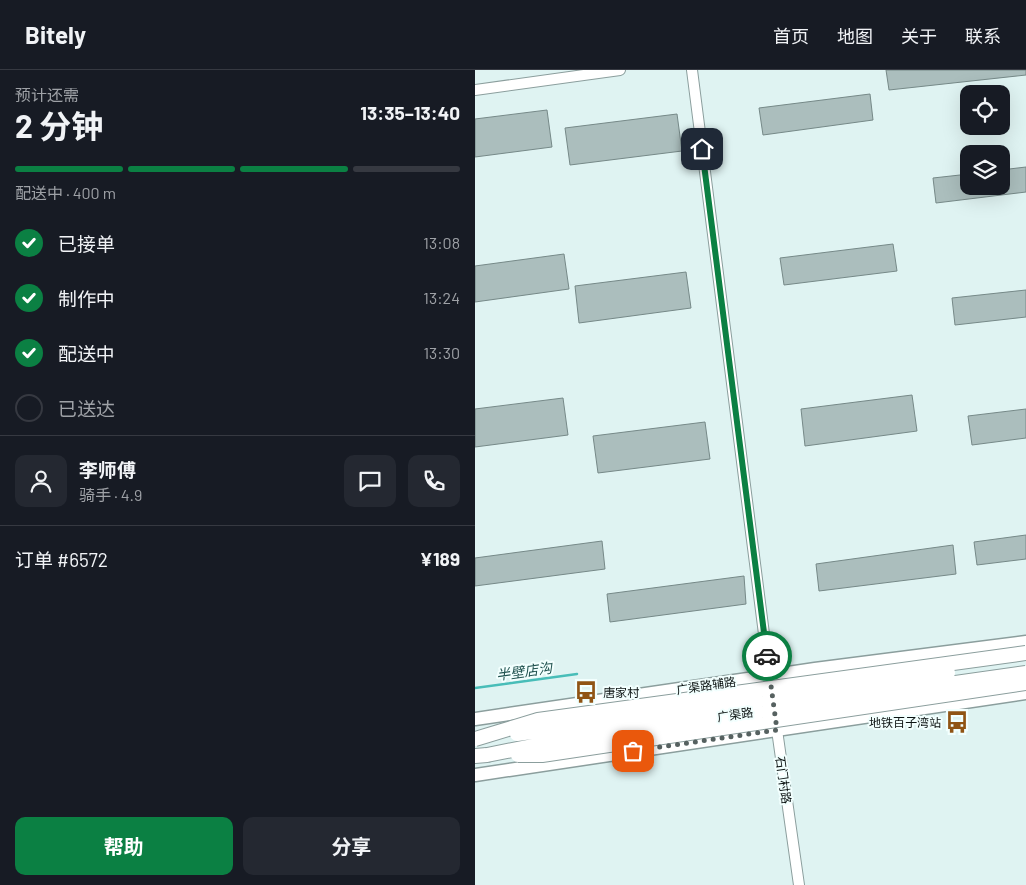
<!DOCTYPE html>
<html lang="zh">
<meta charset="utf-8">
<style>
:root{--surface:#171b24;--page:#242831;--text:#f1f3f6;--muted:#9ea1a6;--line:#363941;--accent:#0b8043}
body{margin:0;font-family:Barlow,"Noto Sans SC",sans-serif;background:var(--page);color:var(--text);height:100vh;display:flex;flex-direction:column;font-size:19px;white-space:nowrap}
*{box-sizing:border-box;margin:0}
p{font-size:16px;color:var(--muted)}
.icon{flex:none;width:28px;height:28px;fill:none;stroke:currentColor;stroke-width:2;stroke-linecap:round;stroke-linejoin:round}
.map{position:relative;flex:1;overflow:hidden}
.panel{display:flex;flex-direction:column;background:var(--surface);width:475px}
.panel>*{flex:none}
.fabs{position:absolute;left:485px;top:15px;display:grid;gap:10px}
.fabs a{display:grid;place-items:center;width:50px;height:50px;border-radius:10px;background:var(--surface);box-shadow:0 5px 20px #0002;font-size:25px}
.pin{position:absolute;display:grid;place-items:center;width:42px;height:42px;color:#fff;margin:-21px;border-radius:10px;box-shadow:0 2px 8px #0006}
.courier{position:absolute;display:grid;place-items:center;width:50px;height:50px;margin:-25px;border:4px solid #0b8043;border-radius:50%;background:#fff;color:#222;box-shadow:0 1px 6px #0007}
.headline em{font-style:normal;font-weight:700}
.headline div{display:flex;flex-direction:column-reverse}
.headline{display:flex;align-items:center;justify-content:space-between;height:85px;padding:0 15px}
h1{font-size:32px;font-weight:700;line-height:38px}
.bar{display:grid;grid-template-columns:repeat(4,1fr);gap:8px 5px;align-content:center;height:60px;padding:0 15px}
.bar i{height:6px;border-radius:4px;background:var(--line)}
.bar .current{background:var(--accent)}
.bar p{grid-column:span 4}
.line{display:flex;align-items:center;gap:12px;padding:0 15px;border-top:1px solid var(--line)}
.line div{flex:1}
.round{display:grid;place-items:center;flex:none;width:52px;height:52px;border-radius:10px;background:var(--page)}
ol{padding:0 15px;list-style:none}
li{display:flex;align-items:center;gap:15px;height:55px}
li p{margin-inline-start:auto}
li .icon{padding:5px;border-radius:50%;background:var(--accent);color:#fff;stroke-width:4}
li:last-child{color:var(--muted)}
li i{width:28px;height:28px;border:2px solid var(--line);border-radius:50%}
.primary-button{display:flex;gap:10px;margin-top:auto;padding:10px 15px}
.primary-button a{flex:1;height:58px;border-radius:10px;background:var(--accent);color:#fff;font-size:20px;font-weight:700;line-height:58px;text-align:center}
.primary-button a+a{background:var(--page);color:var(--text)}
header{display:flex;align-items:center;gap:30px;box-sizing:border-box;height:70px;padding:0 25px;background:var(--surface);border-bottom:1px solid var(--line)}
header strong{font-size:24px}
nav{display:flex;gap:28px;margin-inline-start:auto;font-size:18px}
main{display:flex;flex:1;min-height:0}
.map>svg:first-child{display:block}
</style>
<header>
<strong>Bitely</strong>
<nav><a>首页</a><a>地图</a><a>关于</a><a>联系</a></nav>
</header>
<main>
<section class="panel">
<div class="headline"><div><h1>2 分钟</h1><p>预计还需</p></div><em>13:35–13:40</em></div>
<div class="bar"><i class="current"></i><i class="current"></i><i class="current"></i><i></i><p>配送中 · 400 m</p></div>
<ol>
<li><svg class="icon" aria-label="check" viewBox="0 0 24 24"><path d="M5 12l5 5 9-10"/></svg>已接单<p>13:08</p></li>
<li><svg class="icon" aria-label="check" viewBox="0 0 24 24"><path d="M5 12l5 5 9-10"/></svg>制作中<p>13:24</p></li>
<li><svg class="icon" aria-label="check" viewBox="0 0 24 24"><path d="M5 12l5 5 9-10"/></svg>配送中<p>13:30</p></li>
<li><i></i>已送达</li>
</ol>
<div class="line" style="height:90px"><a class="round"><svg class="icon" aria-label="person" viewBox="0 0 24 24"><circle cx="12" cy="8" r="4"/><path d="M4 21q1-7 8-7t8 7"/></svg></a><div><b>李师傅</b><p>骑手 · 4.9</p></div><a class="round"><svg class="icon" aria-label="chat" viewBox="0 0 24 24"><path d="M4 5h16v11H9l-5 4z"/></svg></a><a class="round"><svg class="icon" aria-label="phone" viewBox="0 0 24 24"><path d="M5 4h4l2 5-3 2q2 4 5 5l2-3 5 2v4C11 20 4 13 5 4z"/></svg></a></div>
<div class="line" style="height:65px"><div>订单 #6572</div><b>¥189</b></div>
<div class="primary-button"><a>帮助</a><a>分享</a></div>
</section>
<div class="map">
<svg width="551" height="815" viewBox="0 0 551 815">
<rect width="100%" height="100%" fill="#dff3f2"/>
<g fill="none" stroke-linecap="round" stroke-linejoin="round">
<path stroke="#48bdb8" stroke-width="2.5" d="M0,618l102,-14"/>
</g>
<path fill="#abbebd" stroke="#768988" d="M411,0h140v5l-137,15z
M395,24l3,26 -110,15 -4,-27z
M72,40l5,37 -77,10v-38z
M202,44l5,37 -112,14 -5,-37z
M551,97v25l-90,11 -3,-25 36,-4v12h32v-16z
M418,174l4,27 -113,14 -4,-27z
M89,184l5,35 -94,13v-36z
M211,202l5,36 -112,15 -4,-37z
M551,220v27l-71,8 -3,-27z
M437,325l5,36 -112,15 -4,-37z
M88,328l5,37 -93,12v-38z
M551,339v29l-54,7 -4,-29z
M230,352l5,37 -112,14 -5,-37z
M551,465v24l-49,6 -3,-23z
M127,471l3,28 -130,17v-28z
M478,475l3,29 -137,17 -3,-27z
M269,506l2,28 -136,18 -3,-28z"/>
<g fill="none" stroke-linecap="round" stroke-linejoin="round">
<defs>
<path id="minor" d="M217,0l78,611
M0,20l145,-20
M301,653l23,162"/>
<path id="major" d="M0,649l340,-50 211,-27
M0,705l551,-82"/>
<path id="highway" d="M0,686l12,-1"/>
</defs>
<use href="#minor" stroke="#8b9e9d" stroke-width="12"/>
<use href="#major" stroke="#8b9e9d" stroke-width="15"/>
<use href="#highway" stroke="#8b9e9d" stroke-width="16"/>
<use href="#minor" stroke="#fff" stroke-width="10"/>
<use href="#major" stroke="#fff" stroke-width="12"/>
<use href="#highway" stroke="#fff" stroke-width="14"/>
<defs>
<path id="highway-bridge" d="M42,664l431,-61
M0,669l63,-19 488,-67
M12,685l101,-20 438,-62
M43,685h24l484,-72"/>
</defs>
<use href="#highway-bridge" stroke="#8b9e9d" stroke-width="16" stroke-linecap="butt"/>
<use href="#highway-bridge" stroke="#fff" stroke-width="14"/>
</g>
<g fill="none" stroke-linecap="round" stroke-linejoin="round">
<path stroke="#566160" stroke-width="5" stroke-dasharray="0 9" d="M158,681l144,-21 -10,-74"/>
<path stroke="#0b8043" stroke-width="6" d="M227,79l65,507"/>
</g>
<defs>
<symbol id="bus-bare" viewBox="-9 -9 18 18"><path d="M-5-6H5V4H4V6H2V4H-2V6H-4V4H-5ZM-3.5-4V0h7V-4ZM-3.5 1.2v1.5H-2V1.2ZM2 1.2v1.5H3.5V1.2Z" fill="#905414" stroke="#f2fffe" stroke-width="2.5" paint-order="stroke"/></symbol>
</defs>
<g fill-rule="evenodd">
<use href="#bus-bare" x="95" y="606" width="32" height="32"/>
<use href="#bus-bare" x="466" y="636" width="32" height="32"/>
</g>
<g text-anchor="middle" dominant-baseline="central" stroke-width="4" stroke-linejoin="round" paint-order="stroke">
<g font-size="12" fill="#0c1312" stroke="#f2fffe">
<text transform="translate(231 615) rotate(-8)">广渠路辅路</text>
<text transform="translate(260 644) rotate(-8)">广渠路</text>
<text transform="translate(309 710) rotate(82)">石门村路</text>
</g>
<g font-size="12" fill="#0c1312" stroke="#f2fffe" text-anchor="start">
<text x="128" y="622">唐家村</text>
<text x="466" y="652" text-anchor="end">地铁百子湾站</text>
</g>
<g font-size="14" font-style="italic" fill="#215350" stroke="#f2fffe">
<text transform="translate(49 601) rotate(-8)">半壁店沟</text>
</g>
</g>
</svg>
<div class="fabs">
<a><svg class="icon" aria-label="locate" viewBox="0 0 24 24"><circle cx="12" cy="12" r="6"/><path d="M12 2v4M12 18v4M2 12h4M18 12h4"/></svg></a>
<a><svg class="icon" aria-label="layers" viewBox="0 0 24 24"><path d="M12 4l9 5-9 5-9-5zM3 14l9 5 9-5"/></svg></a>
</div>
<div class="pin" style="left:158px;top:681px;background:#ea580c"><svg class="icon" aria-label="bag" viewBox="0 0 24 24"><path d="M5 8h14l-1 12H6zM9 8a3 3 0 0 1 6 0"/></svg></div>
<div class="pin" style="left:227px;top:79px;background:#1f2937"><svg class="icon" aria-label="home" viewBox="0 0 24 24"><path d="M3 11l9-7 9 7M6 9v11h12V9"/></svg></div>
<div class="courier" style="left:292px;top:586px"><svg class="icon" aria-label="car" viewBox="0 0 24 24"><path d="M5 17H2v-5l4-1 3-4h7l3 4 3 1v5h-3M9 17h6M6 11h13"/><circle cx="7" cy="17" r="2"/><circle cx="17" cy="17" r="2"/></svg></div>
</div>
</main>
